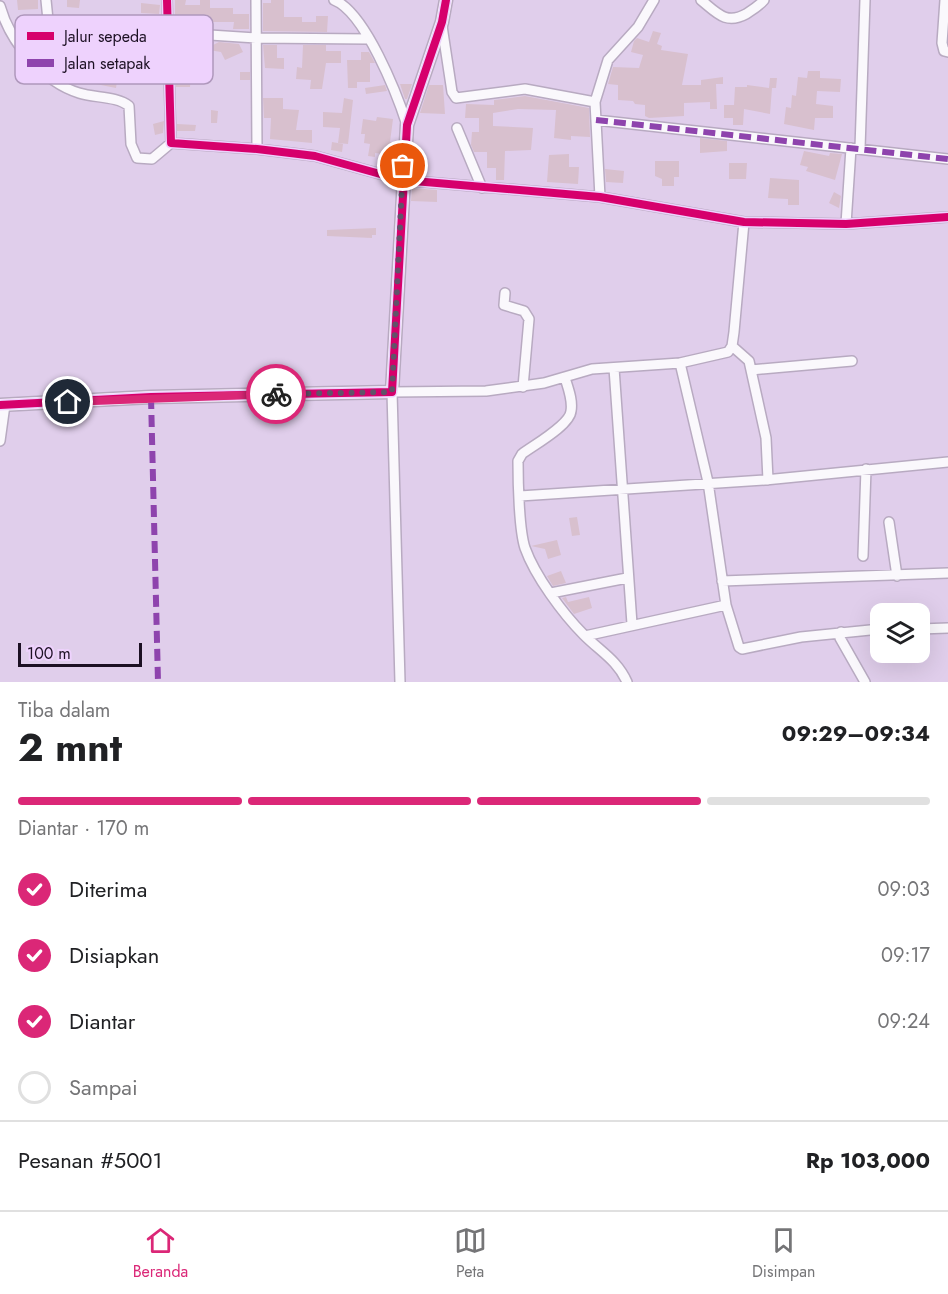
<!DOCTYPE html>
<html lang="id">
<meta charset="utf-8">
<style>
:root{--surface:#fff;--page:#f6f6f6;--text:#202124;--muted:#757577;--line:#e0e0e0;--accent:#db2777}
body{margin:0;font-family:Jost,sans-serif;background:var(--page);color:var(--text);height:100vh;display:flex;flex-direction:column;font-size:22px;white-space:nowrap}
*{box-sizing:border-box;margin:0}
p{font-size:20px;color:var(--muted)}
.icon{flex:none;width:33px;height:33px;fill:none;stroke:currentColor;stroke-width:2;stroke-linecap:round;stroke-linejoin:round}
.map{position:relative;height:682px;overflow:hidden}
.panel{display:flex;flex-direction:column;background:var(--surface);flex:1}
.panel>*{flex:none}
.fabs{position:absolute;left:870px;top:603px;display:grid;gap:12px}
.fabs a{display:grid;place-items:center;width:60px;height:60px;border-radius:12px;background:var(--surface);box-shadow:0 6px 24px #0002;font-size:30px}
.scale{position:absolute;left:18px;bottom:15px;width:124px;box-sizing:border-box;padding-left:6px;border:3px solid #1c1023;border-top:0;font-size:16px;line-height:21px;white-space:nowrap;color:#1c1023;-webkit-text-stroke:4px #eed2fd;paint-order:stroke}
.pin{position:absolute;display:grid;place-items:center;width:51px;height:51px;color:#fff;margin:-26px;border:3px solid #fff;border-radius:50%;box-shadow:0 2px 6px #0007}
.courier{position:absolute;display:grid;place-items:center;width:60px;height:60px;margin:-30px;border:4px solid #db2777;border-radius:50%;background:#fff;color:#222;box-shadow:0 2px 8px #0007}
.overview em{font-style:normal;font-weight:700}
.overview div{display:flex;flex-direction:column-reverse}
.overview{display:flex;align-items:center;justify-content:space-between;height:102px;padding:0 18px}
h1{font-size:39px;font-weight:700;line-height:45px}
.bar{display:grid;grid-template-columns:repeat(4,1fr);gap:9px 6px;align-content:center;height:72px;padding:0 18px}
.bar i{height:8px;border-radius:4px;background:var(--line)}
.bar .current{background:var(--accent)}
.bar p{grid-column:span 4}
.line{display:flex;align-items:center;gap:15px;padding:0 18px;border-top:2px solid var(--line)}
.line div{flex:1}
ol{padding:0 18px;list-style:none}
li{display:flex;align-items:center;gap:18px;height:66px}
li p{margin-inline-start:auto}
li .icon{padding:6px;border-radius:50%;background:var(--accent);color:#fff;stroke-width:4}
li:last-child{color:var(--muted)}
li i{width:33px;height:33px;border:3px solid var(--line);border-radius:50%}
.dock{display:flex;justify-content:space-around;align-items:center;height:84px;border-top:2px solid var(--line);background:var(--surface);font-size:16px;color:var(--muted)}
.dock a{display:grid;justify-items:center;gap:3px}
.dock .current{color:var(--accent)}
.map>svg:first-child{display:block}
</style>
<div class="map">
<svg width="948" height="682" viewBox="0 0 948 682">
<rect width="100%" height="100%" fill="#e0ceeb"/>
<path fill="#d8c0ce" d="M17,0h21v9l-20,1z
M67,0h13l-1,8 -12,-1z
M175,0h11l-1,5h15v-5h10v8h23v6h16v15h-16l1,-7h-25l-4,6 -30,-2z
M271,0h13v17h18v5h14v-6h12l-1,16 -64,-1v-28h8z
M141,3l19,2 -1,9 -18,-1z
M653,31l8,2 -4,11 5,2 -1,4 27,4 -6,31h19v-5l22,-3v7h-7l1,25h-7v-7l-26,1v13l-35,2 -4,-2v-11l-10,-1 -2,-3 -15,-1v-15l-10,-1 5,-17 26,1 4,-13 -12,-3 3,-11 3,-3 12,4z
M175,39l39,3 -1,3 6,-3 20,2 4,8 -18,8 -4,-8 -31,-5 -3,15 -9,-1 -3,-3z
M263,45h14v13h7v11l-19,-1z
M303,45h23v6h15v12h-15l-4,26h-12l1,-9 -15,-1 1,-12 5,1z
M361,52h8l6,11h-5v19h-13v6h-9l-1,-28h14z
M94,71l24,4 -2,13 -25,-5z
M808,71h12v7l21,1 -1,13 -23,-1 -1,13 17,2v12h-18l-1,12 -30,-6 2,-17 5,1 1,-13 4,1 2,-19 9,1z
M240,72h10v8h-10z
M176,76h15l-1,11h-14z
M770,78h7l-1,10h-4l-2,26 -26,-5 -1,16h-10v-7h-9v-13h10l1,-18h12v-2l22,3z
M400,84h12l-5,15h-2z
M385,85l2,6 -21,3 -1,-6z
M429,85h14l2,29 -25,-1z
M525,96l64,12 1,29 -19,-1v4l-17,-2 2,-28 -38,-1 -25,4v13l40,2 -2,22 -26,1 -1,29h-8v-12h-9v-16h-13l-3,-7 1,-13h7v-14h-14l1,-14 28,1v-5z
M263,98h20v11l16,1 -3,20h16v13l-42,-4 1,-21h-7z
M344,98l9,2 -5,44 -10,-1 2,-15 -17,-1v-15l19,1z
M211,110l7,1 -1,12h-6z
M377,117l16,2 -3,23 6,1 -2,12 -19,-2v4l-7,-1 2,-12 -6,-1 1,-9h-4l2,-15 13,2z
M164,121l-1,12 -8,2 -2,-11z
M177,124l19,1 -1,6h-18z
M700,138l27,3v10l-27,2z
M332,142l11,2 -1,8 -11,-2z
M804,151l25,5 1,-3 12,1 -7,26 -29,-9 2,-4 -8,-2z
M569,154v13h10l-1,17 -31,-2 2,-27z
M655,161h24v16h-5v9h-12v-7l-7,-3z
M729,163h18l-1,16h-17z
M605,169l19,2 -1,12 -17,-1z
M770,178l29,2v25h-11v-6l-20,-1z
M412,188l25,2v12l-26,-1z
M834,192l7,4 -2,12 -10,-5z
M376,228v7h-4v3l-45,-2v-6z
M577,517l3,18 -8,1 -3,-18z
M557,540l4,15 -13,4 -3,-10 -14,-3z
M561,571l5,12 -13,3 -6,-10z
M566,597l2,5 21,-5 3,11 -18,6 -12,-16z"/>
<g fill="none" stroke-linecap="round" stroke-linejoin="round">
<defs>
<path id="street" d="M46,0l2,20 9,5 199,13 113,1
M167,0l4,143 86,6 58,7 87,24 198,17 144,25 102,2 102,-7
M256,0l1,149
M334,0c31,12 63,94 73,125
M701,0c16,13 25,25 45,14 6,-4 13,-8 18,-14
M945,0l-3,43 2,8 4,1
M0,6c10,36 43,76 79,87 15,5 38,3 50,13l2,38 6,14 15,1 19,-16
M442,26l10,66 4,6 69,-9 70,13 13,-42 30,-33 16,-27
M595,102l5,95
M596,120l352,39
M457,128l25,60
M860,148l5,-148
M846,224l5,-76
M505,293l-1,12 20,6 5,8 -6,68
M732,346l17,15 17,77 2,42
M680,363l28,119 18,123 13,42 3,2 59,-12 79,-8
M614,368l18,256
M751,370l101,-9
M565,378c3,10 8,22 6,33 -1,14 -37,34 -49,43l-4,7c0,20 1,69 7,87 10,28 38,66 59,87 17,17 33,25 43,47
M0,441l5,-36
M520,496l245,-16 183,-18
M889,522l8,54
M863,556l3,-87
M722,581l226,-8
M551,593l76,-15
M920,629l28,-1
M841,632l-1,6 25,44
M585,636l141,-31
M400,682l-8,-290 94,-1 58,-8 48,-14 88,-6 48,-11 4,-6 2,-14 10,-110"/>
<path id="secondary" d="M0,405l151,-8 241,-5 15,-267 35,-103 4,-22"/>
</defs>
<use href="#street" stroke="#b8aac1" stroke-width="12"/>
<use href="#secondary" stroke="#b8aac1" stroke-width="15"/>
<use href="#street" stroke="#faf8fc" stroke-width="9"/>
<use href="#secondary" stroke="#faf8fc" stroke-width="12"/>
<path stroke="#8e44ad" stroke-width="6" stroke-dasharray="12 6" stroke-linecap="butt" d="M596,120l352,39
M151,397l7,285"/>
<defs>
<path id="cycleway" d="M167,0l4,143 86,6 58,7 87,24 198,17 144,25 102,2 102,-7
M0,405l151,-8 241,-5 15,-267 35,-103 4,-22"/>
</defs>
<use href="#cycleway" stroke="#eed2fd" stroke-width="11"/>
<use href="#cycleway" stroke="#d6006c" stroke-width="8"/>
</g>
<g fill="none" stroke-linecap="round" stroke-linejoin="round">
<path stroke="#615269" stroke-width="6" stroke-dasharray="0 10.8" d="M276,394l116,-2 11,-226"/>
<path stroke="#db2777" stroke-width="8" d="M68,402l208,-8"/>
</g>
<rect x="15" y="15" width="198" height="69" rx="9" fill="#eed2fd" stroke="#af98bc" stroke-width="1.5"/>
<rect x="27" y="32" width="27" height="8" fill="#d6006c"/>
<rect x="27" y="59" width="27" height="8" fill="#8e44ad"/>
<g font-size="16" fill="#1c1023">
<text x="64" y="42">Jalur sepeda</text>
<text x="64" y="69">Jalan setapak</text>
</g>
</svg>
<div class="fabs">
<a><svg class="icon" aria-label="layers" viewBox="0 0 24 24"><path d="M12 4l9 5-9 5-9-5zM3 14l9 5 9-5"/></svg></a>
</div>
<div class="scale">100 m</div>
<div class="pin" style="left:403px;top:166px;background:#ea580c"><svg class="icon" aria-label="bag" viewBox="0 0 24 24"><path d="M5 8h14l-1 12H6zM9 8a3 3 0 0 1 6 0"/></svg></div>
<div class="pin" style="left:68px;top:402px;background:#1f2937"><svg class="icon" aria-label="home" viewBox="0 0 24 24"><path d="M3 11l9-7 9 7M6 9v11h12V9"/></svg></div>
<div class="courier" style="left:276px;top:394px"><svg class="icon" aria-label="bike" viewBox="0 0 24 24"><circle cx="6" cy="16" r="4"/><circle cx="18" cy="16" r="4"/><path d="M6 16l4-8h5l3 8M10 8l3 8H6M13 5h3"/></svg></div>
</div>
<section class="panel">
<div class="overview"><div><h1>2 mnt</h1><p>Tiba dalam</p></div><em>09:29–09:34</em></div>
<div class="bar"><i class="current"></i><i class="current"></i><i class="current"></i><i></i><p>Diantar · 170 m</p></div>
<ol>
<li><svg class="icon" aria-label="check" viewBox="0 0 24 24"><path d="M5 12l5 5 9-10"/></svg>Diterima<p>09:03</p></li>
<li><svg class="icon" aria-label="check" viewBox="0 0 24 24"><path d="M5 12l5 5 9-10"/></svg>Disiapkan<p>09:17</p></li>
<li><svg class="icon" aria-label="check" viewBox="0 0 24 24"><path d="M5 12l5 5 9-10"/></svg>Diantar<p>09:24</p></li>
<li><i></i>Sampai</li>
</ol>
<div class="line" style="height:78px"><div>Pesanan #5001</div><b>Rp 103,000</b></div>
</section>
<nav class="dock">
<a class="current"><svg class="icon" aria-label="home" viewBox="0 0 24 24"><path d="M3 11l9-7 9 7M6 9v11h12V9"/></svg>Beranda</a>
<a><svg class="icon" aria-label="map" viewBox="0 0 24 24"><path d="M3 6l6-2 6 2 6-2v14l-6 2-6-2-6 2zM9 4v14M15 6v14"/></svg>Peta</a>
<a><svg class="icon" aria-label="saved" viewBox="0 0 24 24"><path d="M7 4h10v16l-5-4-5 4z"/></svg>Disimpan</a>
</nav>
